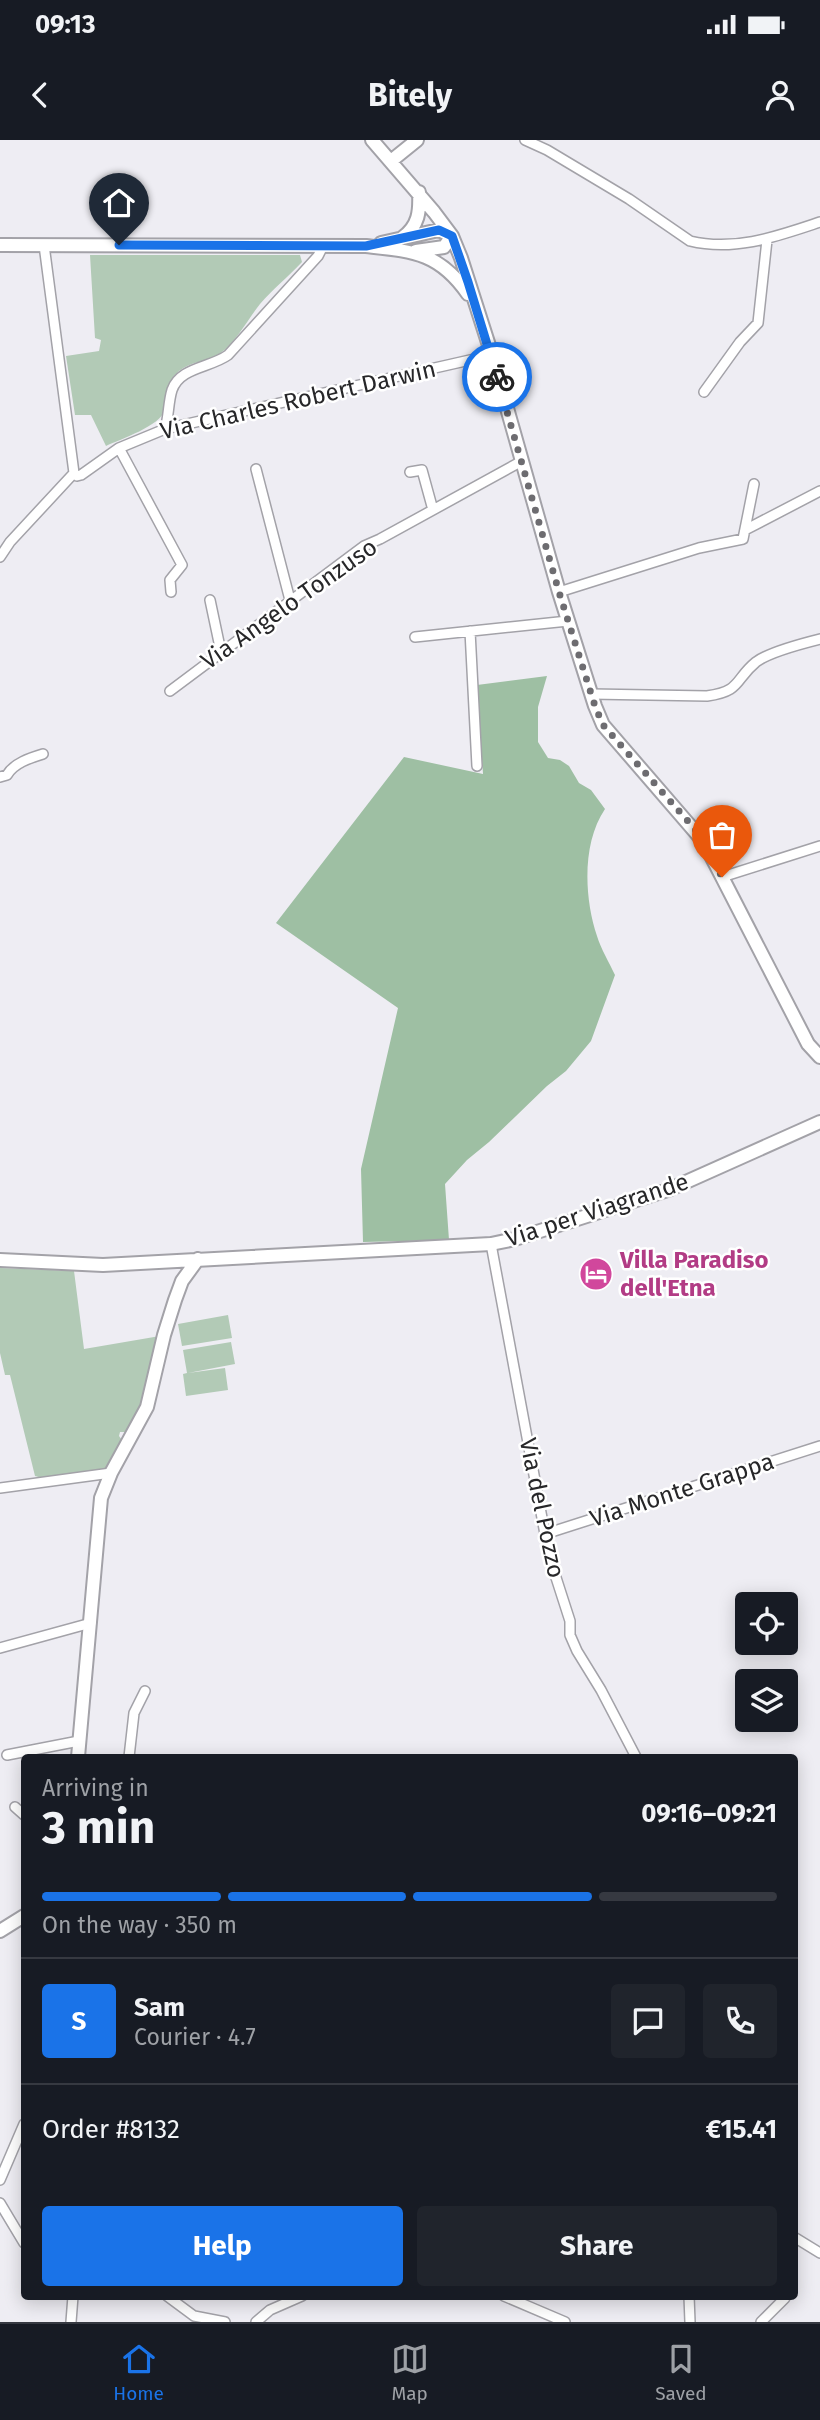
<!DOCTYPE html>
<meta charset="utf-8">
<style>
:root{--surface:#171b24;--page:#20242c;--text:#f1f3f6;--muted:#9ea1a6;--line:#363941;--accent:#1a73e8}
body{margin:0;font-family:"Fira Sans",sans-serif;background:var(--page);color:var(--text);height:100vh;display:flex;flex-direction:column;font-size:26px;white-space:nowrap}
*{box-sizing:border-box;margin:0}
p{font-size:23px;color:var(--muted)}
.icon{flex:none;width:38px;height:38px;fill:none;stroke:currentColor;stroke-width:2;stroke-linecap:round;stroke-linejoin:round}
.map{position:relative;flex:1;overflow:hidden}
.side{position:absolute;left:21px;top:1614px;width:777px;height:546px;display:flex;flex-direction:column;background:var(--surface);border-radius:7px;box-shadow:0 4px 18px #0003}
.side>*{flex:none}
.fabs{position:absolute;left:735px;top:1452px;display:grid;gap:14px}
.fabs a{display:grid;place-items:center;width:63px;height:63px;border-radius:7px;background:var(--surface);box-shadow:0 4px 18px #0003;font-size:35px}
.pin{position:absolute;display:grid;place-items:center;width:60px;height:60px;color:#fff;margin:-72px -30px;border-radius:50% 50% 50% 0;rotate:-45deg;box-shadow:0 0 7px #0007}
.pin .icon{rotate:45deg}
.courier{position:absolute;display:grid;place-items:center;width:70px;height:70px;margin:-35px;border:5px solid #1a73e8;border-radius:50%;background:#fff;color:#222;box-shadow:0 2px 9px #0007}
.headline em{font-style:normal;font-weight:700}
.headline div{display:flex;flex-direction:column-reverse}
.headline{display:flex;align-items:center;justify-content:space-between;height:119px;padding:0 21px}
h1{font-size:46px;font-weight:700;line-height:52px}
.bar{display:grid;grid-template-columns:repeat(4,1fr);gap:10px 7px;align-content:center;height:84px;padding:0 21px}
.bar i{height:9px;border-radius:5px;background:var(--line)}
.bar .current{background:var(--accent)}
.bar p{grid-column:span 4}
.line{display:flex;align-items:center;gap:18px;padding:0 21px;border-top:2px solid var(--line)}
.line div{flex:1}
.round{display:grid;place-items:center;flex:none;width:74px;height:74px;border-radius:7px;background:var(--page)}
.action{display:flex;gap:14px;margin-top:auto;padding:14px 21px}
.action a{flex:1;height:80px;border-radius:7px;background:var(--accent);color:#fff;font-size:28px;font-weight:700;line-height:80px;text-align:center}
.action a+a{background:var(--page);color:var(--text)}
.status{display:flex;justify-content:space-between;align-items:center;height:49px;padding:0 35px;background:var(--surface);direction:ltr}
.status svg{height:19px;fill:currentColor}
header{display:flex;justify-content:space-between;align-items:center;height:91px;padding:0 21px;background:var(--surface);font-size:32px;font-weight:700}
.menu{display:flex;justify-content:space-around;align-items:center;height:98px;border-top:2px solid var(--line);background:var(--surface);font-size:19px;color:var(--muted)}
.menu a{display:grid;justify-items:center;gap:4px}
.menu .current{color:var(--accent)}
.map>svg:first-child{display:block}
</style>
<div class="status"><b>09:13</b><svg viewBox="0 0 49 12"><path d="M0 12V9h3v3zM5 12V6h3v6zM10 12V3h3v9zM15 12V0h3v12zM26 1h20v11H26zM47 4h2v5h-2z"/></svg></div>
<header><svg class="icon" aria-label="back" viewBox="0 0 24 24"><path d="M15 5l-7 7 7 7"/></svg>Bitely<svg class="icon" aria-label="person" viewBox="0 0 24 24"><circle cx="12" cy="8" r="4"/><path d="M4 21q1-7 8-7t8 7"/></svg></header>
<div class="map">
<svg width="820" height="2182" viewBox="0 0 820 2182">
<rect width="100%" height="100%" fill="#eeedf3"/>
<path fill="#b2cab6" d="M90,115h210l2,7c-14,15 -29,27 -42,42 -13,16 -24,39 -41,50 -12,8 -28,7 -40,17 -15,13 -9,24 -14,39 -5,16 -44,29 -59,36l-15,-31h-16l-9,-59 33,-5 2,-11 -6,-2z
M0,1128l74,3 10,78 76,-13 -11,54 -23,42h-6l-1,4 3,4 -13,28 -67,10 -7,-2 -25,-101h-5l-5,-22z
M228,1175l4,23 -50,8 -4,-22z
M231,1202l4,22 -47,9 37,-5 3,22 -42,6 -3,-22 4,-1 -4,-23z"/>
<path fill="#9ebfa3" d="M547,536l-9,31v35l10,16 12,2 9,6 10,17 12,7 14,19c-23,34 -21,88 -8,127 4,13 12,26 18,39l-24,66 -25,30 -19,15 -58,56 -22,18 -22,24 4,56 -86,2 -2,-73 37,-161 -122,-85 128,-166 79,17 -6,-89z"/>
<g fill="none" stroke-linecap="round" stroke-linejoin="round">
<defs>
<path id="street" d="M525,0l22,10 82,49 61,42c45,11 88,-5 130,-19
M704,252l36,-50 18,-19 9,-83
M165,289c4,-13 3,-26 7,-39 8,-23 38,-22 56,-35l90,-99 5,-10
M119,308l63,117 -12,15 1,12
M256,329l34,131
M410,332l12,-2 11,40
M74,333l3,3 4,-1 38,-27 46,-19 327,-74
M745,390l75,-39
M0,417l10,-15 64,-69 -30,-228
M559,452l140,-44 44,-9 11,-55
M210,460l11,52
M470,491l7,135
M415,497l153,-16
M170,551l194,-145 16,-7 142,-78
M591,554l116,2c35,-5 27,-16 49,-34 13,-10 48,-19 64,-23
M0,637l7,-2c7,-12 23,-17 36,-21
M722,737l98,-31
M491,1104l54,290 6,28 19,59v14l7,16 24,39 35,67
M0,1348l111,-15
M545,1394l275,-88
M0,1508l91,-25
M7,1615l72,-14
M129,1617l5,-44 11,-22
M15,1667l9,8
M0,2040l24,-56
M0,2063l24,40
M794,2097l26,16
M167,2156l27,20 31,6
M504,2156l61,26
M689,2156l1,26
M71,2182l2,-26
M256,2182l14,-12 32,-14
M761,2182l24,-24 -2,-2"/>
<path id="secondary" d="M372,0l62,72 18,24 9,22 31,97 67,237 36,114 8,19 101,117 104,202 12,13
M391,21l26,-21
M402,98c17,-12 18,-27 17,-46
M381,103l58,-13 12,6
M0,105l366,1c46,5 73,6 102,48
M416,111l28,-4 8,-11
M0,1120l103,5 388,-21 24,-5 153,-49 152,-68
M78,1617l23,-259 10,-25 36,-66 17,-72 11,-35 7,-19 16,-22
M0,1791l24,-15"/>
</defs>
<use href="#street" stroke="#a3a2a8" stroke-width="12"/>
<use href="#secondary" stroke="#a3a2a8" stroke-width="16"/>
<use href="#street" stroke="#fff" stroke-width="9"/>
<use href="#secondary" stroke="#fff" stroke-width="12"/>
</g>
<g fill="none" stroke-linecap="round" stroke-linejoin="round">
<path stroke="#6d6c70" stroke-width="7" stroke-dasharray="0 12.6" d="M497,237l62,215 36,114 8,19 91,103 10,14 18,35"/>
<path stroke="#1a73e8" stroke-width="9" d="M119,105l247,1 73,-16 13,6 16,46 29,95"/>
</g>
<defs>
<symbol id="hotel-disc" viewBox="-11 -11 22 22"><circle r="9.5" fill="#d1479c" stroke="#fff"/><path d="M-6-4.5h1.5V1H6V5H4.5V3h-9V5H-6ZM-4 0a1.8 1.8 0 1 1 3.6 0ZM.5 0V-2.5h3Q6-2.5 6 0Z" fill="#fff"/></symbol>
</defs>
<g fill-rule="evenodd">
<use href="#hotel-disc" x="577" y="1115" width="38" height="38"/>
</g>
<g text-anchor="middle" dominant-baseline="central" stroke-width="5" stroke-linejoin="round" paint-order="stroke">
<g font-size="24" fill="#272729" stroke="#fff">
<text transform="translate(298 260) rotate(-13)">Via Charles Robert Darwin</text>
<text transform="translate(289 464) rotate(-35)">Via Angelo Tonzuso</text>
<text transform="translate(597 1070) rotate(-18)">Via per Viagrande</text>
<text transform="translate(682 1350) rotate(-18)">Via Monte Grappa</text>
<text transform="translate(542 1368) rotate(78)">Via del Pozzo</text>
</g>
<g font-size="24" font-weight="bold" fill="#b23c85" stroke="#fff" text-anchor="start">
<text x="620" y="1120">Villa Paradiso<tspan x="620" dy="28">dell'Etna</tspan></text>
</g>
</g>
</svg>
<div class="fabs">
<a><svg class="icon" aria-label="locate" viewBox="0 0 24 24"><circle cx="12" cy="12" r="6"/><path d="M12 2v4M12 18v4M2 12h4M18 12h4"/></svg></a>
<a><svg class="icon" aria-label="layers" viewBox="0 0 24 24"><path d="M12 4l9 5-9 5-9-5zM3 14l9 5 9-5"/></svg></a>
</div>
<div class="pin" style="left:722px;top:737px;background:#ea580c"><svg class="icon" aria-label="bag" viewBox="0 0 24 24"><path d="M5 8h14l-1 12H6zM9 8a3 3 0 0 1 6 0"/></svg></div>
<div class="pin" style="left:119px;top:105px;background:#1f2937"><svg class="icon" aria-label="home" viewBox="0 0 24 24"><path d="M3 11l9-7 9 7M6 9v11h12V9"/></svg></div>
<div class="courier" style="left:497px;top:237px"><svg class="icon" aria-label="bike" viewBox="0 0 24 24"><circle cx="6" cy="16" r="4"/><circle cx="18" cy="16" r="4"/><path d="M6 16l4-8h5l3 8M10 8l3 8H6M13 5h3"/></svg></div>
<section class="side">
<div class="headline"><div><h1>3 min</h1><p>Arriving in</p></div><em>09:16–09:21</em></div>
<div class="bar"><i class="current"></i><i class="current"></i><i class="current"></i><i></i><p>On the way · 350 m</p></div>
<div class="line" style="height:126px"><b class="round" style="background:var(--accent);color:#fff">S</b><div><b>Sam</b><p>Courier · 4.7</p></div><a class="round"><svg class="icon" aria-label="chat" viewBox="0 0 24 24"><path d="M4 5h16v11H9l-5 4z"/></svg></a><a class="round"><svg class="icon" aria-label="phone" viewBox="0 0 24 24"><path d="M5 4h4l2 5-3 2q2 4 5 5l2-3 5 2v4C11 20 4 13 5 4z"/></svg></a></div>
<div class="line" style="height:91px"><div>Order #8132</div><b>€15.41</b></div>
<div class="action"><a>Help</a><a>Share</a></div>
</section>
</div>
<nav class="menu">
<a class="current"><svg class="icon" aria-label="home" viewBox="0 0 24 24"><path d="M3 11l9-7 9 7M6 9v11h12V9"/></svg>Home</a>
<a><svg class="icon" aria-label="map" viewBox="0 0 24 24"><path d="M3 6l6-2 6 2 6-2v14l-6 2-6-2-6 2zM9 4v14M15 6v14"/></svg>Map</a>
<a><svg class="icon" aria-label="saved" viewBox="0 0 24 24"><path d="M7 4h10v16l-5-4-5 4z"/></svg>Saved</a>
</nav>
